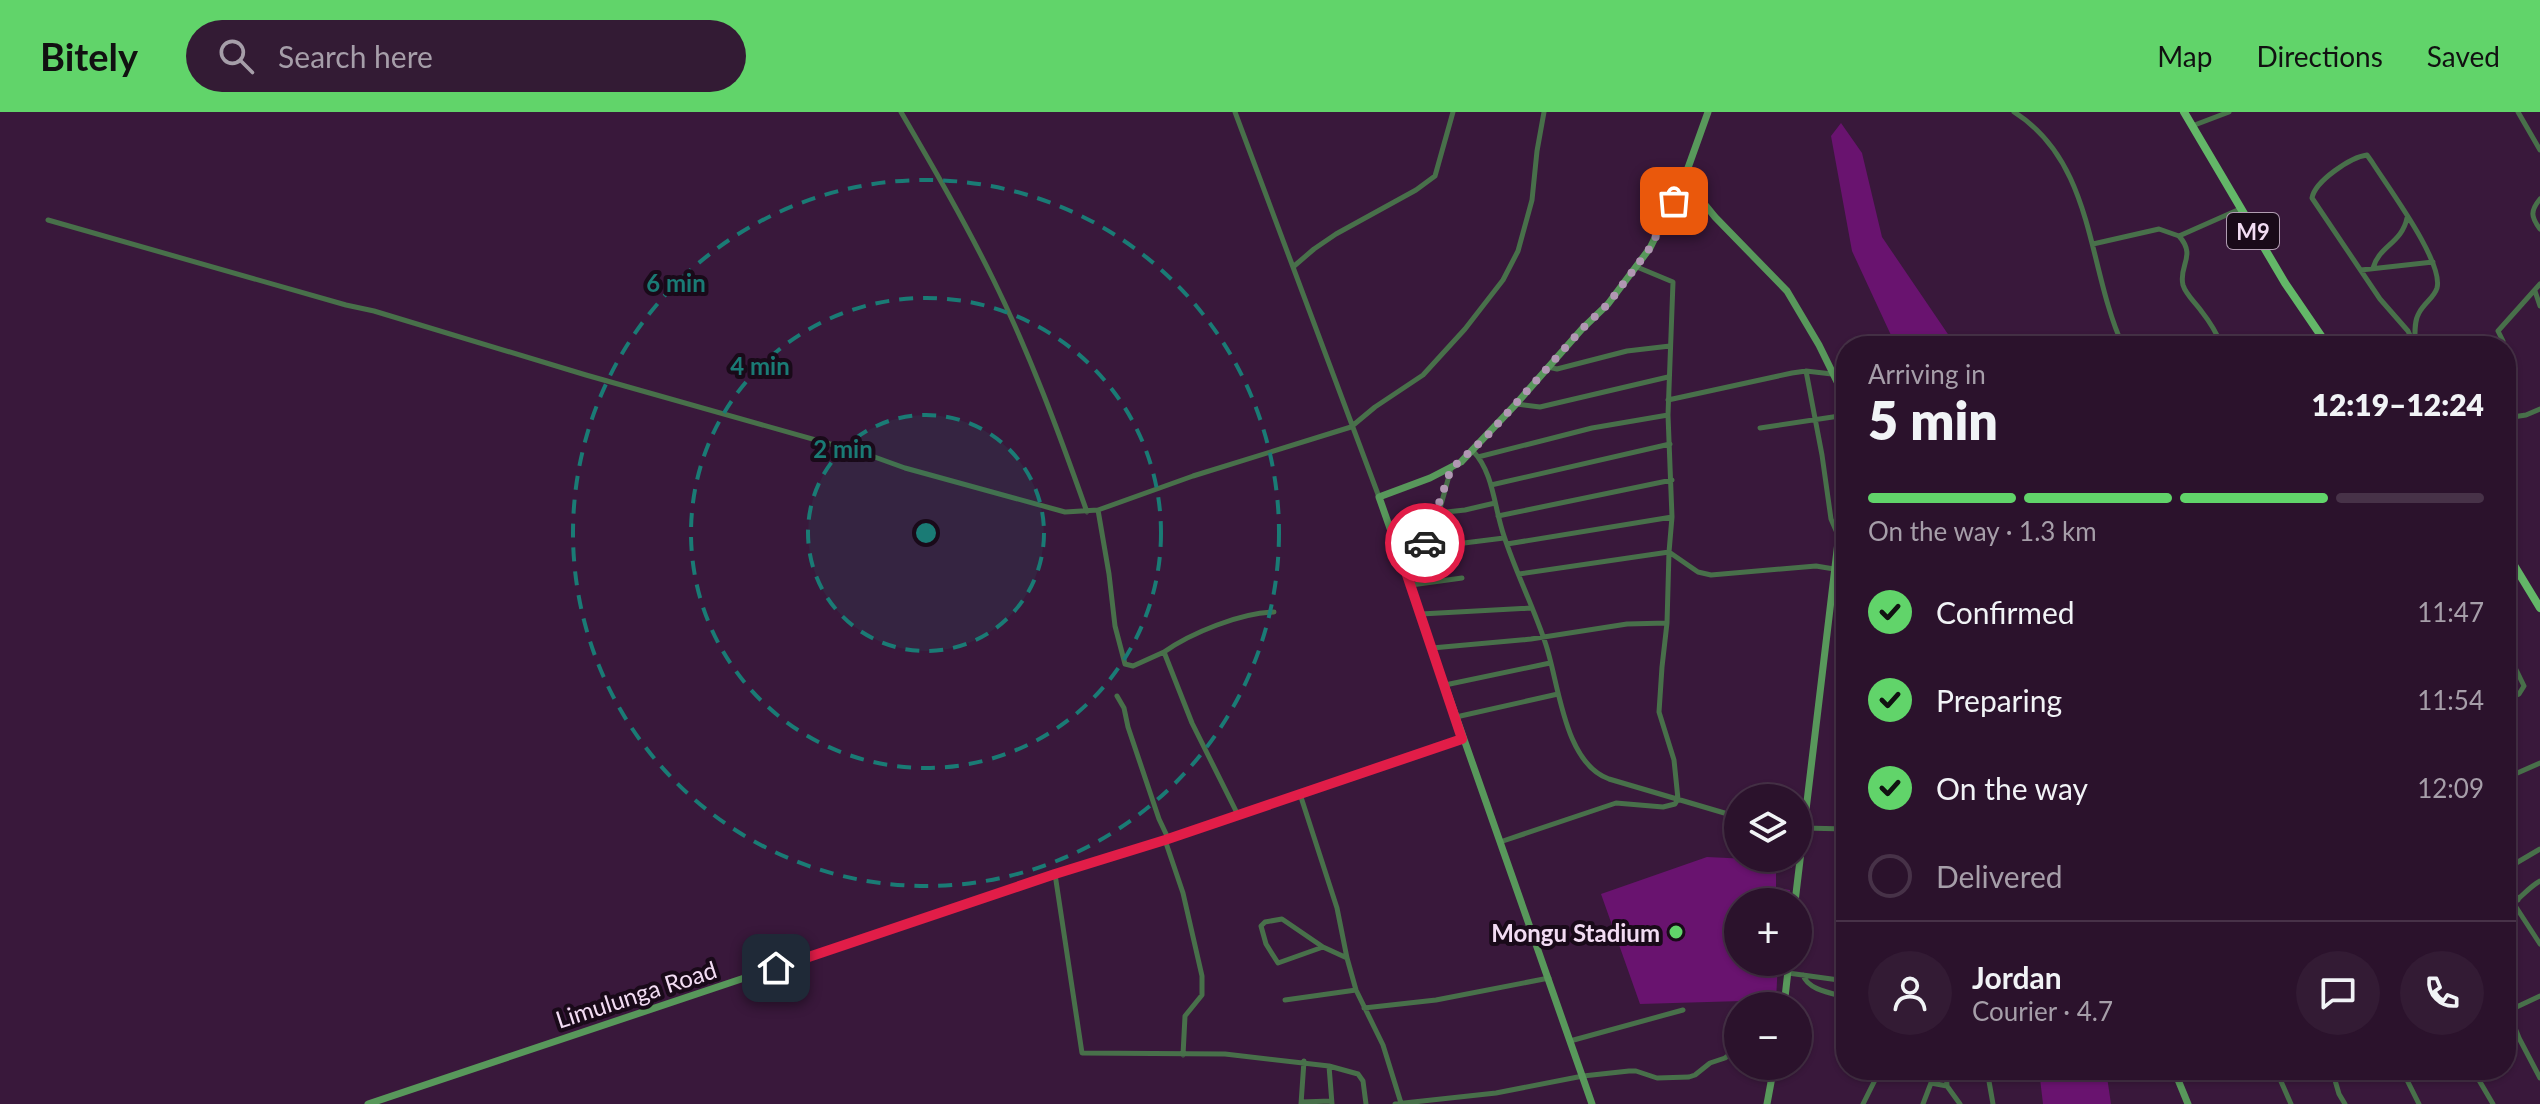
<!DOCTYPE html>
<meta charset="utf-8">
<style>
:root{--surface:#2b122c;--page:#331b34;--text:#f1f3f6;--muted:#a69ea9;--line:#473248;--accent:#61d46a}
body{margin:0;font-family:Lato,sans-serif;background:var(--page);color:var(--text);height:100vh;display:flex;flex-direction:column;font-size:30px;white-space:nowrap}
*{box-sizing:border-box;margin:0}
p{font-size:26px;color:var(--muted)}
.icon{flex:none;width:44px;height:44px;fill:none;stroke:currentColor;stroke-width:2;stroke-linecap:round;stroke-linejoin:round}
.map{position:relative;flex:1;overflow:hidden}
.panel{position:absolute;left:1836px;top:224px;width:680px;height:744px;display:flex;flex-direction:column;background:var(--surface);border-radius:32px;box-shadow:0 2px 6px #0004,0 0 0 2px var(--line)}
.panel>*{flex:none}
.controls{position:absolute;left:1724px;top:672px;display:grid;gap:16px}
.controls a{display:grid;place-items:center;width:88px;height:88px;border-radius:50%;background:var(--surface);box-shadow:0 2px 6px #0004,0 0 0 2px var(--line);font-size:40px}
.pin{position:absolute;display:grid;place-items:center;width:68px;height:68px;color:#fff;margin:-34px;border-radius:16px;box-shadow:0 4px 12px #0006}
.courier{position:absolute;display:grid;place-items:center;width:80px;height:80px;margin:-40px;border:6px solid #e11d48;border-radius:50%;background:#fff;color:#222;box-shadow:0 2px 10px #0007}
.overview em{font-style:normal;font-weight:800}
.overview div{display:flex;flex-direction:column-reverse}
.overview{display:flex;align-items:center;justify-content:space-between;height:136px;padding:0 32px}
h1{font-size:52px;font-weight:800;line-height:60px}
.bar{display:grid;grid-template-columns:repeat(4,1fr);gap:12px 8px;align-content:center;height:96px;padding:0 32px}
.bar i{height:10px;border-radius:6px;background:var(--line)}
.bar .on{background:var(--accent)}
.bar p{grid-column:span 4}
.line{display:flex;align-items:center;gap:20px;padding:0 32px;border-top:2px solid var(--line)}
.line div{flex:1}
.round{display:grid;place-items:center;flex:none;width:84px;height:84px;border-radius:42px;background:var(--page)}
ol{padding:0 32px;list-style:none}
li{display:flex;align-items:center;gap:24px;height:88px}
li p{margin-inline-start:auto}
li .icon{padding:8px;border-radius:50%;background:var(--accent);color:#111;stroke-width:4}
li:last-child{color:var(--muted)}
li i{width:44px;height:44px;border:4px solid var(--line);border-radius:50%}
header{display:flex;align-items:center;gap:48px;box-sizing:border-box;height:112px;padding:0 40px;background:var(--accent);color:#111}
header strong{font-size:38px}
nav{display:flex;gap:44px;margin-inline-start:auto;font-size:28px}
.search{width:560px;height:72px;background:var(--page);display:flex;align-items:center;gap:20px;box-sizing:border-box;padding:0 28px;border-radius:44px;color:var(--muted);font-size:30px}
.map>svg:first-child{display:block}
</style>
<header>
<strong>Bitely</strong>
<div class="search"><svg class="icon" aria-label="search" viewBox="0 0 24 24"><circle cx="10" cy="10" r="6"/><path d="M15 15l6 6"/></svg>Search here</div>
<nav><a>Map</a><a>Directions</a><a>Saved</a></nav>
</header>
<div class="map">
<svg width="2540" height="992" viewBox="0 0 2540 992">
<rect width="100%" height="100%" fill="#39183b"/>
<path fill="#69136f" d="M1841,11l21,30 20,84 74,109h-60l-44,-95 -21,-115z
M1707,745l86,4 -1,7 -16,-1v21l14,2 -1,12h-51v60h40l-2,38 -136,4 -39,-110z
M2039,958h67l5,34h-68z"/>
<g fill="none" stroke-linecap="round" stroke-linejoin="round">
<path stroke="#48704a" stroke-width="5" d="M901,0c32,55 64,110 92,167 37,75 66,154 94,233
M1235,0l144,385
M2014,0c81,51 73,156 109,234
M2518,0l22,38
M2192,14l37,-14
M2540,87c-10,12 -9,18 0,30
M48,108l298,85 28,6 212,64 283,80 36,13 160,44 33,-2 95,-34 158,-49 24,-20 48,-32 42,-46 38,-49 15,-29 14,-51 5,-49 7,-39
M2179,124c18,20 -1,30 4,49 3,10 13,18 19,27 8,10 15,22 20,34
M2093,132l66,-15 20,7 61,-27
M1293,155l21,-18 22,-15 80,-44 19,-14 18,-64
M2373,156c6,-22 29,-25 34,-50
M2361,158l72,-8
M2535,179l5,15
M2415,231c0,-10 -1,-22 4,-30 5,-10 15,-15 18,-25 7,-26 -50,-102 -65,-126l-5,-7c-16,2 -52,26 -55,43l68,101 28,32 7,15
M2305,234l17,-7
M2501,234l2,-5 -5,-10 42,-47
M1548,255l9,2 70,-18 43,-5
M1806,259l16,84 9,64 7,16
M1668,288l124,-27 14,-2 26,3
M1517,292l23,3 128,-30
M2506,306l20,-3 14,-6
M1760,316l86,-13
M1473,339c21,22 21,57 31,85 12,37 30,72 42,109 13,39 18,118 63,134l129,38
M1478,345l114,-29 76,-13
M1491,373l179,-41
M1098,398l11,64 6,52 10,38 8,2 31,-14
M1437,401l28,-3 30,-7
M1498,404l174,-36
M1430,423l26,9 48,-6
M1507,432l165,-27
M1406,460c27,-23 35,-70 45,-103
M1519,462l150,-22 29,20 13,3 105,-9 18,3
M1411,473l51,-7
M1421,502l110,-6
M1432,536l99,-9 96,-15 40,-1
M2506,537l18,37 -5,8 -13,6
M1445,573l105,-22
M1117,584l7,12 4,19 31,92 9,19
M1456,605l102,-23
M2506,666l34,-15
M1300,682l37,114 10,50
M1238,703l-46,-92 -28,-71c27,-19 76,-39 110,-40
M1804,716l42,1
M1165,728l18,53 19,83v19l-17,21 -2,39
M1500,730l116,-39 47,4 12,-3 3,-5 -4,-39 -15,-48 3,-45 5,-44 2,-71 3,-35 -4,-102 5,-133 -36,-15
M2506,757l34,-20
M1055,762l27,179 143,1 104,12
M2506,765l12,23
M2514,792l26,40
M2506,796c13,-7 21,-20 34,-27
M1323,835l-45,16 -12,-19 -5,-18 4,-4 17,-3 41,28 24,11 9,32 27,55 18,58
M1788,861l58,8
M1803,863c5,15 28,18 43,22
M1285,888l71,-10
M2506,893l13,33 21,40
M1364,896l72,-8 113,-22
M2508,899l32,-15
M1570,929l113,-31
M1759,954l12,12
M1946,958l1,16 13,18
M1987,958l6,34
M2276,958l15,34
M2332,958l7,24 6,10
M2402,958l17,34
M2473,958l20,34
M1931,971l16,3
M1301,990l30,-1
M1301,992l3,-43
M1332,992l-3,-38 29,8 5,7 3,23
M1395,992l101,-11 87,-17 46,-5h7l21,7 32,-1 6,-2 15,-12 15,-5 13,-10
M1863,992l17,-34
M1923,992l8,-21 2,-13"/>
<path stroke="#58985b" stroke-width="7" d="M1684,67l31,38 72,74 32,54 27,55
M1795,790l51,-427
M1784,894l5,-44
M2174,958l14,34
M368,992l687,-230 110,-34 297,-101
M1592,992l-213,-607 51,-19 31,-16 55,-58 66,-75 26,-25 42,-56 34,-69 24,-67
M1767,992l7,-38"/>
<path stroke="#63b768" stroke-width="8" d="M2184,0l101,171 43,63
M2506,440l34,56"/>
</g>
<g fill="none" stroke-linecap="round" stroke-linejoin="round">
<path stroke="#b197b3" stroke-width="8" stroke-dasharray="0 14.4" d="M1425,431l26,-74 35,-32 96,-108 26,-25 42,-56 24,-47"/>
<path stroke="#e11d48" stroke-width="10" d="M776,856l279,-94 110,-34 297,-101 -56,-167 7,-6 12,-23"/>
</g>
<circle cx="926" cy="421" r="118" fill="#1a7b75" fill-opacity=".12"/>
<g fill="none" stroke="#1a7b75" stroke-width="4" stroke-dasharray="14 10">
<circle cx="926" cy="421" r="118"/>
<circle cx="926" cy="421" r="235"/>
<circle cx="926" cy="421" r="353"/>
</g>
<circle fill="#61d46a" stroke="#190a19" stroke-width="3" cx="1676" cy="820" r="8"/>
<g text-anchor="middle" dominant-baseline="central" stroke-width="8" stroke-linejoin="round" paint-order="stroke">
<rect fill="#190a19" stroke="#b19db2" stroke-width="2" x="2227" y="101" width="52" height="36" rx="6"/>
<g font-size="22" font-weight="bold" fill="#f2dcf3">
<text x="2253" y="119">M9</text>
</g>
<g font-size="24" font-weight="bold" fill="#f2dcf3" stroke="#190a19" text-anchor="end">
<text x="1660" y="820">Mongu Stadium</text>
</g>
<g font-size="24" fill="#f2dcf3" stroke="#190a19">
<text transform="translate(636 882) rotate(-18)">Limulunga Road</text>
</g>
</g>
<circle cx="926" cy="421" r="12" fill="#1a7b75" stroke="#190a19" stroke-width="4"/>
<g font-size="24" text-anchor="middle" font-weight="bold" fill="#1a7b75" stroke="#190a19" stroke-width="8" stroke-linejoin="round" paint-order="stroke">
<text x="676" y="180">6 min</text>
<text x="760" y="263">4 min</text>
<text x="843" y="346">2 min</text>
</g>
</svg>
<div class="controls">
<a><svg class="icon" aria-label="layers" viewBox="0 0 24 24"><path d="M12 4l9 5-9 5-9-5zM3 14l9 5 9-5"/></svg></a>
<a>+</a>
<a>−</a>
</div>
<div class="pin" style="left:1674px;top:89px;background:#ea580c"><svg class="icon" aria-label="bag" viewBox="0 0 24 24"><path d="M5 8h14l-1 12H6zM9 8a3 3 0 0 1 6 0"/></svg></div>
<div class="pin" style="left:776px;top:856px;background:#1f2937"><svg class="icon" aria-label="home" viewBox="0 0 24 24"><path d="M3 11l9-7 9 7M6 9v11h12V9"/></svg></div>
<div class="courier" style="left:1425px;top:431px"><svg class="icon" aria-label="car" viewBox="0 0 24 24"><path d="M5 17H2v-5l4-1 3-4h7l3 4 3 1v5h-3M9 17h6M6 11h13"/><circle cx="7" cy="17" r="2"/><circle cx="17" cy="17" r="2"/></svg></div>
<section class="panel">
<div class="overview"><div><h1>5 min</h1><p>Arriving in</p></div><em>12:19–12:24</em></div>
<div class="bar"><i class="on"></i><i class="on"></i><i class="on"></i><i></i><p>On the way · 1.3 km</p></div>
<ol>
<li><svg class="icon" aria-label="check" viewBox="0 0 24 24"><path d="M5 12l5 5 9-10"/></svg>Confirmed<p>11:47</p></li>
<li><svg class="icon" aria-label="check" viewBox="0 0 24 24"><path d="M5 12l5 5 9-10"/></svg>Preparing<p>11:54</p></li>
<li><svg class="icon" aria-label="check" viewBox="0 0 24 24"><path d="M5 12l5 5 9-10"/></svg>On the way<p>12:09</p></li>
<li><i></i>Delivered</li>
</ol>
<div class="line" style="height:144px"><a class="round"><svg class="icon" aria-label="person" viewBox="0 0 24 24"><circle cx="12" cy="8" r="4"/><path d="M4 21q1-7 8-7t8 7"/></svg></a><div><b>Jordan</b><p>Courier · 4.7</p></div><a class="round"><svg class="icon" aria-label="chat" viewBox="0 0 24 24"><path d="M4 5h16v11H9l-5 4z"/></svg></a><a class="round"><svg class="icon" aria-label="phone" viewBox="0 0 24 24"><path d="M5 4h4l2 5-3 2q2 4 5 5l2-3 5 2v4C11 20 4 13 5 4z"/></svg></a></div>
</section>
</div>
